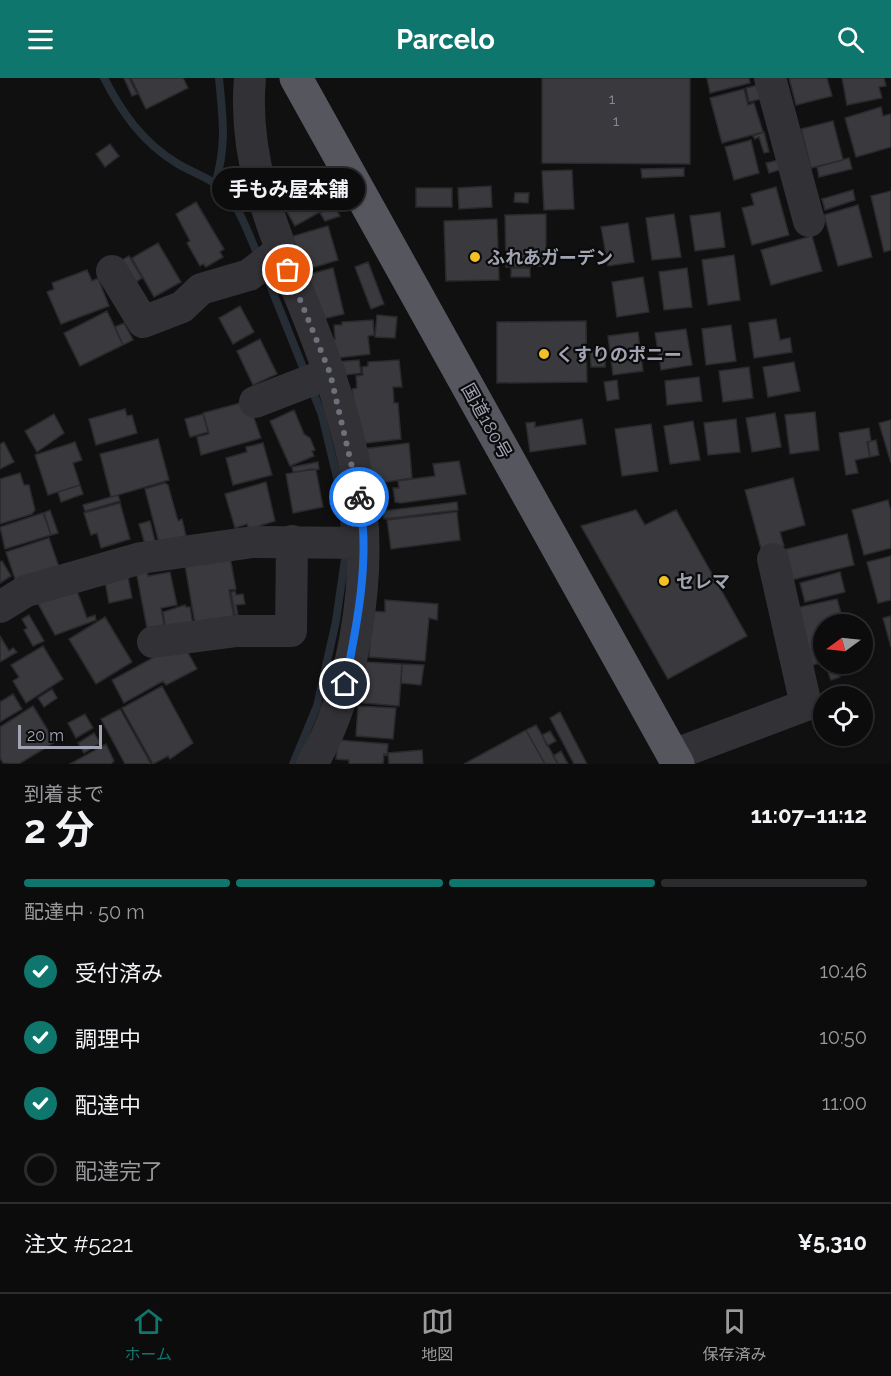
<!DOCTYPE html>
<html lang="ja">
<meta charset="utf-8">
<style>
:root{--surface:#0c0c0d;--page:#151516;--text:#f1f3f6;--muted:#9a9b9d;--line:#2c2c2e;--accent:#0f766e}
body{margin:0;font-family:Raleway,"Noto Sans JP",sans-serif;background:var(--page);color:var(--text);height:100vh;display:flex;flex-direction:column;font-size:22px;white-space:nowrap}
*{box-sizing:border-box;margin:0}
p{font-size:20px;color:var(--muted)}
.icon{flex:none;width:33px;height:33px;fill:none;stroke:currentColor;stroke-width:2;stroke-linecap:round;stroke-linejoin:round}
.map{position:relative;height:686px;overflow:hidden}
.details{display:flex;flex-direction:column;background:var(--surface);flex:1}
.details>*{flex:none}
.needle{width:39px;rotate:255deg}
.fabs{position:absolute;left:813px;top:536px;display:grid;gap:12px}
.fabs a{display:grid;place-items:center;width:60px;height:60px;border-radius:50%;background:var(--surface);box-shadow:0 2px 4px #0004,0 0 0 2px var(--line);font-size:30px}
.scale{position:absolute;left:18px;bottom:15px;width:84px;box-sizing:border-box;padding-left:6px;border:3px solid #a1a4b2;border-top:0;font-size:16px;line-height:21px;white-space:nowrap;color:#a1a4b2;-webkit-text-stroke:4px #0b0b0c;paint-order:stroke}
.pin{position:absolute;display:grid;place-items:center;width:51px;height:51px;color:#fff;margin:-26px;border:3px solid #fff;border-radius:50%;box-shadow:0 2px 6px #0007}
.courier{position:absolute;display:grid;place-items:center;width:60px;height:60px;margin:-30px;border:4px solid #1a73e8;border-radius:50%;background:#fff;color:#222;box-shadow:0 2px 8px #0007}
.bubble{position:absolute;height:42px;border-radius:21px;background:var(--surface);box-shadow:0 2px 4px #0004,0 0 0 2px var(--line);font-size:20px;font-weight:700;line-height:42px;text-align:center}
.summary em{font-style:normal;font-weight:700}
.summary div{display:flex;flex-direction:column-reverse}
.summary{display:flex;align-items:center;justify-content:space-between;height:102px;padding:0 24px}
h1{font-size:39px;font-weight:700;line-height:45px}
.bar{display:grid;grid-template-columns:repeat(4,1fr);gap:9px 6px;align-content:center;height:72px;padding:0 24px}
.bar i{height:8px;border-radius:4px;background:var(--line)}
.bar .current{background:var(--accent)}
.bar p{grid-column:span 4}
.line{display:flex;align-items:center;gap:15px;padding:0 24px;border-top:2px solid var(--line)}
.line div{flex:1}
ol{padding:0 24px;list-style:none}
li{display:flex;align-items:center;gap:18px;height:66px}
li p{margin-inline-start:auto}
li .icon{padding:6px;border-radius:50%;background:var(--accent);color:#fff;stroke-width:4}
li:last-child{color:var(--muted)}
li i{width:33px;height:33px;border:3px solid var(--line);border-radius:50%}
header{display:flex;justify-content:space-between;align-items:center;height:78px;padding:0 24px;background:var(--accent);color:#fff;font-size:27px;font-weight:700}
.tabs{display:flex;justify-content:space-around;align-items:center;height:84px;border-top:2px solid var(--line);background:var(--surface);font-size:16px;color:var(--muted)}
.tabs a{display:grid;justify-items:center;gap:3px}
.tabs .current{color:var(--accent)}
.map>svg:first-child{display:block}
</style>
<header><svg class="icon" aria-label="menu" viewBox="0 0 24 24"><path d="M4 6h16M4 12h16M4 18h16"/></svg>Parcelo<svg class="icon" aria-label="search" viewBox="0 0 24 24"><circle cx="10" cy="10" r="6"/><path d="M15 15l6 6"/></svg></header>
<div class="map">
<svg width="891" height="686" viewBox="0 0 891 686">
<rect width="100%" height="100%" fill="#101011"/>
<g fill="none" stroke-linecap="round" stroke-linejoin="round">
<path stroke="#262d35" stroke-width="8" d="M104,0c18,35 39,65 74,86 13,8 33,14 44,25 17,15 28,49 37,69
M215,107c12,-42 8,-64 4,-107
M264,192l42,105
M293,686l24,-58 19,-85 11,-76 -7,-55 -18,-75 -11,-28"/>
</g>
<path fill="#3a3a3e" stroke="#2a2a2d" stroke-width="1.5" d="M124,0h5l8,16 -5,2z
M131,0h52l5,10 -42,21z
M542,0h148v86l-148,-1z
M707,0h42l1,5 -40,10z
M789,0h38l5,18 -36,9z
M842,0h42l2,8 -7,1 3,11 -35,7z
M758,7l3,14 -12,3 -3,-14z
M744,11l4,16 6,-2 9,29 -41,11 -12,-45z
M881,29l2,9 8,-2v33l-35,10 -11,-39z
M833,43l10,39 -32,8 -10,-39z
M764,54l5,20 -5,1 -5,-16 -4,2 -2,-3z
M751,62l8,33 -25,7 -9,-33z
M110,66l9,12 -14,11 -9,-13z
M849,80l3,11 -33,8 -2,-10z
M779,82l3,9 -13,4 -3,-10z
M684,90v8l-42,2 -1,-9z
M306,91l21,39 -32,18 -22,-39z
M572,92l2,39 -30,1 -2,-39z
M491,108l1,21 -33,2 -1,-21z
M776,109l13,48 -37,10 -10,-37 12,-3 -3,-11z
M416,110h36v19h-36z
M853,112l2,10 -30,10 -3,-11z
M891,113v59l-7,2 -13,-56z
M515,115h14l-1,10 -14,-1z
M196,124l28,47 -4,3 3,5 -17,10 -3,-3 -3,2 -13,-23 3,-2 -14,-27z
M858,127l14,52 -34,9 -14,-51z
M334,128l6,10 -15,5 -5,-8z
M720,134l5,35 -30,4 -5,-35z
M546,136v52l-40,1 -1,-52z
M674,136l7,43 -29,3 -6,-42z
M497,141l2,61 -53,1 -2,-60z
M628,145l6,39 -26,4 -7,-39z
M328,148l10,34 -40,12 -11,-34z
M812,158l10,35 -51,14 -10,-35z
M158,165l23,39 -27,15 -22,-39z
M734,177l6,45 -32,5 -6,-45z
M129,178l13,22 -9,6 -13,-23z
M368,184l16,42 -13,5 -16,-42z
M333,190l11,46 -30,7 -12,-45z
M511,190h19v9h-19z
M687,190l5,39 -28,3 -5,-38z
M87,192l5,11 6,-3 11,28 -48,18 -14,-32 7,-3 -2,-6z
M643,199l6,35 -32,5 -5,-35z
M240,228l14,26 -21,12 -14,-26z
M107,233l16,34 -43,21 -16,-33z
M377,237l20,2 -2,21 -20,-1z
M776,241l4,21 10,-2 2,14 -38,6 -5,-35z
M373,242l1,15 -6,1 2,18 -40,5 -2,-19 7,-1 -1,-14h8v-3z
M586,243l1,61 -90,1v-61z
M124,245l9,17 -10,5 -8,-18z
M731,247l5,36 -30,4 -4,-36z
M686,251l6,36 -31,5 -6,-37z
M638,254l5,39 -30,4 -5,-39z
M260,261l17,35 -24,11 -16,-34z
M606,273l-1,16h-14l-1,-15z
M359,282l2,13 -25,3 -1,-14z
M399,282l3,27h-9l1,16h4l3,36 -43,5 -6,-55 5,-1 -1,-12 7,-1 -1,-8 6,-1v-4z
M794,284l6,29 -32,6 -5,-30z
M749,289l4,31 -30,4 -4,-31z
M699,299l3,24 -35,4 -2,-24z
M617,302l2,19 -12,2 -3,-19z
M248,323l13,37 -60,17 -4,-18 12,-3 -6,-21z
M125,331l2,7 5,-1 5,18 -41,12 -7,-26z
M294,332l10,24 6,4 5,12 -3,1 2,5 -24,10 -20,-45z
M815,334l4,38 -29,4 -5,-39z
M775,335l6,34 -29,5 -6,-34z
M54,336l10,19 -27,19 -12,-21z
M203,336l5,18 -18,5 -5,-18z
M582,341l4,25 -56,8 -4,-29 9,-1v5z
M736,341l4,33 -32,3 -4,-32z
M891,342v43l-12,-40z
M693,343l7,39 -30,4 -6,-38z
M651,346l7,47 -36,5 -7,-47z
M869,350l2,13 -4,1 3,15 -15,3 3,13 -12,2 -7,-42z
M158,361l11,41 -58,17 -11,-43z
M876,362l3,15 -9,2 -2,-15z
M4,364l10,20 -14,7v-25z
M75,364l7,18 -9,3 7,22 -32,10 -13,-40z
M263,365l9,32 -39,10 -7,-27 21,-6 -1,-5z
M409,365l3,35 -45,7 -4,-36z
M459,383l7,33 -65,9 -6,-1 -2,-14h6l-1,-7 37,-5 -2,-12z
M318,384l1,7 -26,3 -1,-5z
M312,391l4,1 7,37 -30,6 -7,-39z
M20,395l4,12h5l6,25 -3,4 -32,10v-45z
M793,400l12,47 -25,7 4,14 -22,6 -17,-62z
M266,404l9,39 -26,8 -2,-5 -12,4 -10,-34z
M165,405l3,2 10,36 4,-2 4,17 -27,7 -14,-54z
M80,407l3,9 -22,8 -3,-10z
M118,417l2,6 -35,10 -2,-6z
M888,422l3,11v37l-27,7 -12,-45z
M457,424l1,8 -74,9 -1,-8z
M120,425l10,36 -29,9 -4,-15 -6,2 -7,-22z
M50,432l8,23 -7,2 -7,-22z
M636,432l9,15 31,-15 71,126 -79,43 -87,-153z
M457,434l3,28 -69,9 -4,-29z
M43,435l8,22 -46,14 -5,-22z
M150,443l5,20 -10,3 -6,-20z
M847,456l7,31 -63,15 -8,-30z
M49,460l11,32 -43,15 -11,-33z
M891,478v44l-13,3 -11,-41z
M230,479l6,32 -7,1 5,28 -39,6 -10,-59z
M2,483l9,15 -11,7v-21z
M147,491l1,7 22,-4 7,33 -16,3 3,17 -17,3 -11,-57z
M840,494l5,20 -40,10 -5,-19z
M128,499l4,21 -23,5 -4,-22z
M74,505l13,35 8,-3 1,5 -41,15 -20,-37z
M235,513l1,4 7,-1 2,10 -9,1 2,10h-3l-4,-23z
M837,521l7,25h-20v38l-19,5 -14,-58z
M385,522l53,4 -1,16 -8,-2 -4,43 -56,-4 3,-46 13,1z
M185,527l1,2h4l3,19 -27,4 -3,-18z
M29,537l15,26 -11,5 -9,-16 3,-2 -5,-9z
M891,538v31l-8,-29z
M105,539l27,45 -36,22 -27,-45z
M0,558l9,15 4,-3 4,4 -17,10z
M182,564l15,27 -31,16 -3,-4 -39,22 -12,-23z
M43,568l20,33 -37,24 -13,-22 6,-4 -8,-12z
M365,584l37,2 -3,42 -36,-3z
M402,586l22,1 -3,20 -20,-2z
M837,588l3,11 -9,3 -4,-10z
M162,608l31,57 -23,16 -2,-3 -15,8 -31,-56z
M52,611l5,9 -13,9 -6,-9z
M13,616l9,15 -22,13v-20z
M33,628l22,36 -36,22 -16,-1 -3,-5v-31z
M358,628l38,2 -3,31 -37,-3z
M120,631l31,55h-26l-24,-45z
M560,634l27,52h-13l-24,-46z
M85,636l8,14 -17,10 -8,-15z
M536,647l6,10 16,29h-13l-19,-34z
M526,652l19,34h-81z
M550,653l6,10 -9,5 -5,-11z
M94,655l6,10 -16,10 -6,-10z
M338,662l50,4 -1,11 -3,-1 -1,10h-34v-4l-13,-1z
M106,666l8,17 -3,3h-41z
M422,672l1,14h-34l-1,-11z
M561,673l7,13h-10l-5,-8z"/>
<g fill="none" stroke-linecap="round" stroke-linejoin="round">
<path stroke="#313136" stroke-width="32" d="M250,0c-10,107 47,197 79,295 14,41 27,88 32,132 9,78 -8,191 -49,259
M770,0l39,143
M112,193l31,51 39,-15 19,-18 48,-14 31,-24
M255,324l75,-29
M0,529l26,-16 115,-33 112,-16 110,1
M153,564l84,-11h54l1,-90
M673,677l133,-50 -33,-146"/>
<path stroke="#55565e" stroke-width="33" d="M296,0l382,686"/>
</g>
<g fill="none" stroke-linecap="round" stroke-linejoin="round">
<path stroke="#6e707a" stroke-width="6" stroke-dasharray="0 10.8" d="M288,192l42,103 29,124"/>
<path stroke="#1a73e8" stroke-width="8" d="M345,606c12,-58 26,-129 14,-187"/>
</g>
<g fill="#f3c126" stroke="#0b0b0c" stroke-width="2">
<circle cx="475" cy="179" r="6"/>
<circle cx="544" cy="276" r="6"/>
<circle cx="664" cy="503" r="6"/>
</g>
<g text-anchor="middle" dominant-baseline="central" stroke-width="4.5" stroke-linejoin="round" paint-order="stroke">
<g font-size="15" fill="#878a95">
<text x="612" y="21">1</text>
<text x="616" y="43">1</text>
</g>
<g font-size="18" font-weight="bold" fill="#a1a4b2" stroke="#0b0b0c" text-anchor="start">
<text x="487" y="179">ふれあガーデン</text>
<text x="556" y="276">くすりのポニー</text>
<text x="676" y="503">セレマ</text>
</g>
<g font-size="18" fill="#a1a4b2" stroke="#0b0b0c">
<text transform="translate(487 343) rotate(61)">国道180号</text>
</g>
</g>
</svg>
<div class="fabs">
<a><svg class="needle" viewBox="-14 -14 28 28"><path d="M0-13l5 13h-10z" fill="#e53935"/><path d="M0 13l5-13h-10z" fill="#9a9b9d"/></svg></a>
<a><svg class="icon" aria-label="locate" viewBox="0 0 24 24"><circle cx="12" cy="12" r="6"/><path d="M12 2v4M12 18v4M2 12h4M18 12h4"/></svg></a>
</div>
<div class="scale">20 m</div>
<div class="pin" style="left:288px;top:192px;background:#ea580c"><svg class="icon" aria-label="bag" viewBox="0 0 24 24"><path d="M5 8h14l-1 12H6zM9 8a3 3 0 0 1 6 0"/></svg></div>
<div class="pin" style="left:345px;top:606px;background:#1f2937"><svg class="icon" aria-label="home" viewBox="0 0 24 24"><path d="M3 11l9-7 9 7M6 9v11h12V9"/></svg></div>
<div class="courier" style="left:359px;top:419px"><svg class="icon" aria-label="bike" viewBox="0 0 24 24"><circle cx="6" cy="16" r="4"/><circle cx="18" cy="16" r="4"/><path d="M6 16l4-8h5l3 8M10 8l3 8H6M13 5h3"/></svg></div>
<div class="bubble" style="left:212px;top:90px;width:153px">手もみ屋本舗</div>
</div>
<section class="details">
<div class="summary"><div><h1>2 分</h1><p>到着まで</p></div><em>11:07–11:12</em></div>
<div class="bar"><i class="current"></i><i class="current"></i><i class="current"></i><i></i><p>配達中 · 50 m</p></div>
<ol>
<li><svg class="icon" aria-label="check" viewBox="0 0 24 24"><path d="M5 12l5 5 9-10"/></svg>受付済み<p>10:46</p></li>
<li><svg class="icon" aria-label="check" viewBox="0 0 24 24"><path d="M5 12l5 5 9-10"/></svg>調理中<p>10:50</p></li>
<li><svg class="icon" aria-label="check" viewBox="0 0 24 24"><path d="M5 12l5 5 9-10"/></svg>配達中<p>11:00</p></li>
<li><i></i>配達完了</li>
</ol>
<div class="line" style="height:78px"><div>注文 #5221</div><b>¥5,310</b></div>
</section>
<nav class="tabs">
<a class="current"><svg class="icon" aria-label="home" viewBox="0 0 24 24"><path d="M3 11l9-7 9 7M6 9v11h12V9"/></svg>ホーム</a>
<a><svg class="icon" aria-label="map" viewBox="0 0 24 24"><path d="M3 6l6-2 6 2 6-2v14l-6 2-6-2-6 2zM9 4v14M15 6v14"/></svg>地図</a>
<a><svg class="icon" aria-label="saved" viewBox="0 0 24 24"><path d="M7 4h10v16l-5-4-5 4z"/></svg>保存済み</a>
</nav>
